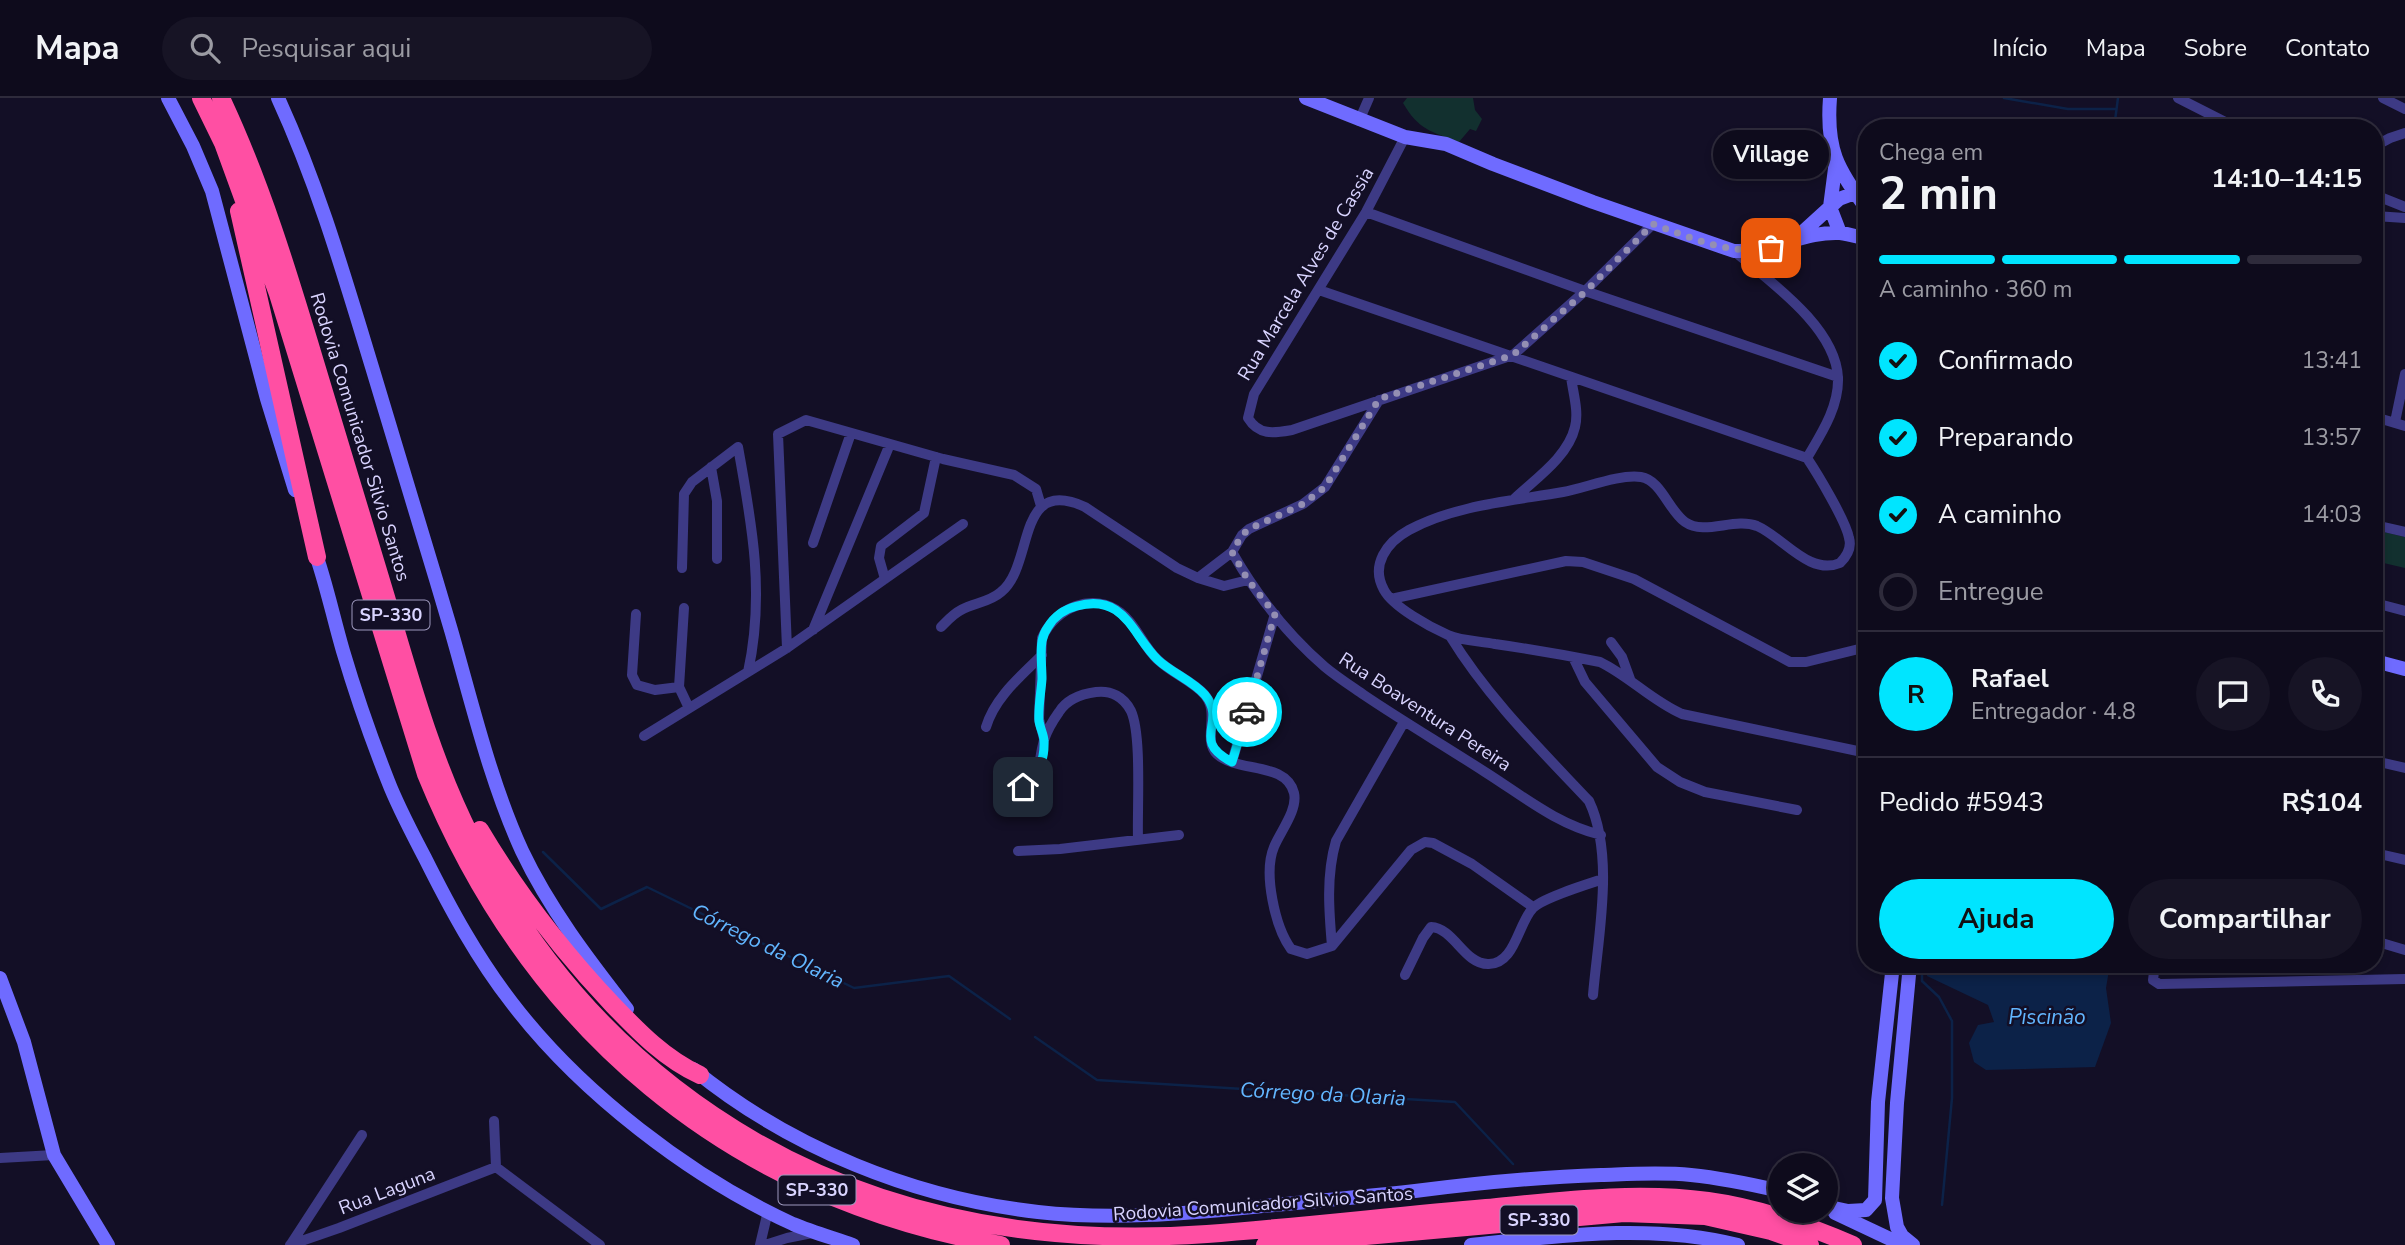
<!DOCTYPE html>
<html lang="pt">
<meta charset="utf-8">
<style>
:root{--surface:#0e0b1c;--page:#171425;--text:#f1f3f6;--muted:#9b9ba3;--line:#2e2b3b;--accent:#00e5ff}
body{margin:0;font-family:"Nunito Sans",sans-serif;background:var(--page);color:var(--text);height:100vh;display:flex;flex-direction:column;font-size:26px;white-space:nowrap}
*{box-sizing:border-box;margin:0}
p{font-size:23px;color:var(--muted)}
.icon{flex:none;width:38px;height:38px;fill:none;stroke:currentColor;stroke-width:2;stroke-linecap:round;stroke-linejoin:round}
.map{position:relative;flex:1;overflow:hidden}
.drawer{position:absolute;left:1858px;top:21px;width:525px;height:854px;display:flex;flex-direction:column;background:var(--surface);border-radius:28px;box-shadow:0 4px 10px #0003,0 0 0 2px var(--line)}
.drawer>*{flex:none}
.controls{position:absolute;left:1768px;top:1055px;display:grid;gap:14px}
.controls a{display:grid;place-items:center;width:70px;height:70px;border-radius:50%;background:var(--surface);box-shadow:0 4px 10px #0003,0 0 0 2px var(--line);font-size:35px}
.pin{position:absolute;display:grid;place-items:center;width:60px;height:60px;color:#fff;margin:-30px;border-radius:14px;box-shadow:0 4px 10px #0006}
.courier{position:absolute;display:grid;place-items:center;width:70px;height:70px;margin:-35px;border:5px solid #00e5ff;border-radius:50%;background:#fff;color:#222;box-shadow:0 2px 9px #0007}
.bubble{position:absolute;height:49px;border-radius:24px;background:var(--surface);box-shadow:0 4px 10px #0003,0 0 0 2px var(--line);font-size:23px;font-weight:700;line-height:49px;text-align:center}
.overview em{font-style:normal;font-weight:700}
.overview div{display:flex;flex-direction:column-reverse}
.overview{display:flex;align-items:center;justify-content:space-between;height:119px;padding:0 21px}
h1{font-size:46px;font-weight:700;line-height:52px}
.bar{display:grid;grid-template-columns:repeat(4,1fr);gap:10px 7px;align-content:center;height:84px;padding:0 21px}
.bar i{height:9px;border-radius:5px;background:var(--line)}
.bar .on{background:var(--accent)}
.bar p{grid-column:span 4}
.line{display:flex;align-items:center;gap:18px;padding:0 21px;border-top:2px solid var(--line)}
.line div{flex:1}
.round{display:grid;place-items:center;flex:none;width:74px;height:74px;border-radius:37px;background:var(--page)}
ol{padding:0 21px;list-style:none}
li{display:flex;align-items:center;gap:21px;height:77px}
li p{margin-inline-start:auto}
li .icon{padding:7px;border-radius:50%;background:var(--accent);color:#111;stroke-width:4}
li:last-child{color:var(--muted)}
li i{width:38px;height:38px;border:4px solid var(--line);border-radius:50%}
.primary-button{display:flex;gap:14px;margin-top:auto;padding:14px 21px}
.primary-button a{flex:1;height:80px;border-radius:42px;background:var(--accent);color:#111;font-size:28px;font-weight:700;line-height:80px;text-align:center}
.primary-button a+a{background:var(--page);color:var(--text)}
header{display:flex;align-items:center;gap:42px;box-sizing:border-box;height:98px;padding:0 35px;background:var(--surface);border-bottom:2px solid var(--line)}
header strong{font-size:33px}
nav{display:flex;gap:38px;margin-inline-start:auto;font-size:24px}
.search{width:490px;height:63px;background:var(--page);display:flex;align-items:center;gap:18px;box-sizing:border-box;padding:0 24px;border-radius:38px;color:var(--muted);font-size:26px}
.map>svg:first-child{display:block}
</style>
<header>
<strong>Mapa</strong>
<div class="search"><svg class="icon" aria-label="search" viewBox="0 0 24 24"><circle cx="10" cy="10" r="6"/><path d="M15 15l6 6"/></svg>Pesquisar aqui</div>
<nav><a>Início</a><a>Mapa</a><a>Sobre</a><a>Contato</a></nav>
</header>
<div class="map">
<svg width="2405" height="1147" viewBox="0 0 2405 1147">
<rect width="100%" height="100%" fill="#130f26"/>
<path fill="#12302f" d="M1407,0h66l2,12 7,9 -6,12 -6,-2 -11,13c-28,-10 -41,-13 -56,-39z
M2375,432l30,7v31l-30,-7z"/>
<path fill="#0c2248" d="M1928,866h182l-4,24 5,35 -16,44 -109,3 -12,-8 -5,-19 9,-18 16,-3 -6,-17 -61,-29z"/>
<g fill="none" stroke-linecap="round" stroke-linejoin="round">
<path stroke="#0c2248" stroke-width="2.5" d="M2004,0l64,11h48
M2114,30l4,-30
M543,754l58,57 46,-22 207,101 95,-12 61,43
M1922,866v17l17,16 13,24v77l-10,107
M1035,939l62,43 358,22 58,62"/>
<path stroke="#3d3a85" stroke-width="10" d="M2178,0l59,30
M2383,0l22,11
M1359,23l10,-23
M1405,39l-39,75 -112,182 -6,24c11,18 26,15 44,12l221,-75 72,-64 68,-67
M2375,48l15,-8 15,-5
M2375,97l30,12
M1366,114l219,79 253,86
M2375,118l30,2
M1734,153c35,30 102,76 104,127 1,29 -17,56 -31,80 10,15 39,63 42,80 3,10 -2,18 -9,25 -31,13 -57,-26 -83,-37 -23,-9 -52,10 -72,-4 -16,-11 -24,-42 -44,-45 -23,-3 -55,11 -78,15 -51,9 -107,13 -154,38 -22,12 -39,35 -25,60 9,17 46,37 64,45 14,6 32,6 47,9 35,5 70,11 105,18 29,14 52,39 82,52l185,39
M1319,192l488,168
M2375,319l30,9
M2395,324l10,-48
M711,369l6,34v58
M1514,401c21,-20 54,-42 61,-72 4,-16 -2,-34 -4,-50
M2375,427l30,7
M813,445l38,-110
M1232,454c24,42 56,83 93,115 12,10 26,19 39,28 40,27 81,51 121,77 38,24 71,52 116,63
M682,470l2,-74 8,-12 46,-35c14,77 27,147 10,225
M1198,480l26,8 24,-6
M885,481l-6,-21 2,-12 43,-33 12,-56
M1391,501l175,-38 17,1 51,17 156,83h16l61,-15
M2375,505l30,8
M684,510l-5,79 10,21
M636,516l-4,61 5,10 18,5 24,-3
M941,529c6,-6 12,-13 20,-17 13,-7 29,-8 40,-18 34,-27 14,-117 84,-85l92,61 21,10 34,-26 10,-17 7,-6 54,-25 22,-17 54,-87
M813,532l77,-186
M1450,538c38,62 90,113 139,165 26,55 9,135 4,194
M1611,544l11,15 8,22
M787,550l-9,-214 28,-14 137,39 71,16 22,14 5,17
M1573,559l12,25 72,85 23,15 25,10 92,18
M986,629c9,-30 35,-51 56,-72
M644,638l143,-88 176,-124
M1044,641l-5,-20 3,-81c13,-30 51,-47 79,-25 15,11 22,33 36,46 14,14 34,21 47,35 17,18 -2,46 13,60 20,19 69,7 77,39 4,17 -14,39 -20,54 -11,26 1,80 17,102l16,5 25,-8 79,-96 14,-8 8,1 39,21 61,43
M2375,663l30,7
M1232,664l43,-148
M1009,696c37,-18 26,-21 35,-54 3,-9 10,-21 15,-28 8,-13 22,-18 37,-20 15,-2 28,5 35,19 11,24 6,98 7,128
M1018,753l42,-2 119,-14
M2375,755l30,7
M2375,843l30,9
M1332,848c-3,-34 -6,-71 4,-105l68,-119
M2155,866l-2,16 6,4 246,-5
M1405,877l18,-37 8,-11c23,1 33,37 57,37 27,1 30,-41 45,-56 9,-10 55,-24 70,-29
M494,1023l2,46 104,78
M0,1060l54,-3
M291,1146l71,-109
M290,1147l49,-17 157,-61
M760,1147l8,-34
M765,1147l22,-7 25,-5"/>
<path stroke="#6f6bff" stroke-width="14" d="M168,0l25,48 19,45 55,208 28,91
M278,0c40,87 66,177 94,269 26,87 53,175 79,263 21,73 39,151 71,221 27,57 66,108 105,158
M1306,0l99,39 41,7 47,20 100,38 141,49c38,2 70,-20 106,-18 9,1 18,4 27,6
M1830,0c-4,51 7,71 37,111
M1836,63l-6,46 10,26
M1794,142l45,-41 16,-6
M314,451c12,33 19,68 29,102 13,44 28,87 45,130 10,26 24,52 37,77 25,50 52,100 87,145 68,89 178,174 281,221 19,8 40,14 60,21
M2375,563l30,8
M1910,866l-13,139 -5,95 5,29 5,9 11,9
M0,880l24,64 30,113 54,90
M693,971c97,79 221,129 345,143 72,8 144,2 215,-5 54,-5 108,-10 162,-16 62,-8 124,-14 186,-16 30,-1 60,-3 90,0 30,3 59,9 89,16
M1825,1108l23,5 18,-1 9,-10 3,-98 15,-138
M1835,1115l68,32
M1471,1147c87,-9 180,-22 267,0"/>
<path stroke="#ff4fa3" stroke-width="18" d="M201,0l22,45 55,151 148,480c104,255 302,423 575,471
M221,0c40,85 67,174 94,264 24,78 47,157 71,235 24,82 47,166 86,242 65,128 159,231 284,303 138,79 294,103 451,92 93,-7 186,-18 279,-26 73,-7 149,-17 222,-7 51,7 98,24 145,44
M239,113l78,346
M480,732c38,64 82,121 133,175 26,27 52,54 87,70
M1265,1147l359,-32 81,3 66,15 39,14"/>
</g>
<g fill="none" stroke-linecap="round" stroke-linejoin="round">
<path stroke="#948fb3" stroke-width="7" stroke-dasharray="0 12.6" d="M1247,614l28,-98 -27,-34 -16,-28 10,-17 7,-6 54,-25 22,-17 54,-88 134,-44 73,-64 67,-67c39,14 77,32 118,24"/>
<path stroke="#00e5ff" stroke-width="9" d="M1023,689c14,-11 22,-26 21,-46 0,-6 -4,-13 -5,-20 -1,-14 2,-28 3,-42 0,-13 -2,-26 0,-38 1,-5 3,-10 6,-14 7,-12 17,-18 29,-21 48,-13 55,29 81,54 14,13 35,21 47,35 23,28 -16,45 27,67l15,-50"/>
</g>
<g text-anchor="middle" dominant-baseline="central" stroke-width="5" stroke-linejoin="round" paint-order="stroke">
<g fill="#130f26" stroke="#9e99be" stroke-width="2">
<rect x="352.5" y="502.5" width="77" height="29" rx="5"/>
<rect x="778.5" y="1077.5" width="77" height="29" rx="5"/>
<rect x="1500.5" y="1107.5" width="77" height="29" rx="5"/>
</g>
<g font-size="18" font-weight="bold" fill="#d9d4ff">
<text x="391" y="517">SP-330</text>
<text x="817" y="1092">SP-330</text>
<text x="1539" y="1122">SP-330</text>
</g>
<g font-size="19" fill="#d9d4ff" stroke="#130f26">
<text transform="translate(1306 176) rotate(-59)">Rua Marcela Alves de Cassia</text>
<text transform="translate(360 339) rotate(73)">Rodovia Comunicador Silvio Santos</text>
<text transform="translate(1425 614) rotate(33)">Rua Boaventura Pereira</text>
<text transform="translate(387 1093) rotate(-21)">Rua Laguna</text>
<text transform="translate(1263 1106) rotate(-4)">Rodovia Comunicador Silvio Santos</text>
</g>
<g font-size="21" font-style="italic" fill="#62b6ff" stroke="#130f26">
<text transform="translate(768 848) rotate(26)">Córrego da Olaria</text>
<text x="2047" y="919">Piscinão</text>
<text transform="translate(1323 996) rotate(3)">Córrego da Olaria</text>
</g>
</g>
</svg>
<div class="controls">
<a><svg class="icon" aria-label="layers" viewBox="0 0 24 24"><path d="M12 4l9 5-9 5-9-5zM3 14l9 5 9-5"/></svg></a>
</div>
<div class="pin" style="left:1771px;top:150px;background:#ea580c"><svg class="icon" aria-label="bag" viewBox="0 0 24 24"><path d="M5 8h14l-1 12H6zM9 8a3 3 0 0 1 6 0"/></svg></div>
<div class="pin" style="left:1023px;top:689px;background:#1f2937"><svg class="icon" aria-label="home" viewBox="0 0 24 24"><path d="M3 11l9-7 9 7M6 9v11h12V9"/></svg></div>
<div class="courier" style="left:1247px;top:614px"><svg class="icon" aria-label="car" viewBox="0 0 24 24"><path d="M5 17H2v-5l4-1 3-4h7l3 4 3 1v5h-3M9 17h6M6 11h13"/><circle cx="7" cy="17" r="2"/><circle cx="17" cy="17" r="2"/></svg></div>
<div class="bubble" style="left:1713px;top:32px;width:116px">Village</div>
<section class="drawer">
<div class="overview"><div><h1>2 min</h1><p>Chega em</p></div><em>14:10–14:15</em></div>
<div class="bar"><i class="on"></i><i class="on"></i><i class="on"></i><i></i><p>A caminho · 360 m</p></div>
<ol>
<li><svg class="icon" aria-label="check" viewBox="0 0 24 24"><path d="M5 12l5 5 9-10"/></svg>Confirmado<p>13:41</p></li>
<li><svg class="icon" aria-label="check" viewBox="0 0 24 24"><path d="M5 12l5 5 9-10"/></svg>Preparando<p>13:57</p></li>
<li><svg class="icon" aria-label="check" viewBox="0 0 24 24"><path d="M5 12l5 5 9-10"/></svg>A caminho<p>14:03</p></li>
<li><i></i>Entregue</li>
</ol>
<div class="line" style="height:126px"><b class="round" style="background:var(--accent);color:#111">R</b><div><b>Rafael</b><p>Entregador · 4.8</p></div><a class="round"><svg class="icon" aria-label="chat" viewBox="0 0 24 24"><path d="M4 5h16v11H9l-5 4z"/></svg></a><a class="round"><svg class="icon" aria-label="phone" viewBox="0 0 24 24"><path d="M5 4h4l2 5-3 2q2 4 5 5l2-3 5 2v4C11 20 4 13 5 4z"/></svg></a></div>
<div class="line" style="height:91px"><div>Pedido #5943</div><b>R$104</b></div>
<div class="primary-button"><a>Ajuda</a><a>Compartilhar</a></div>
</section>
</div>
